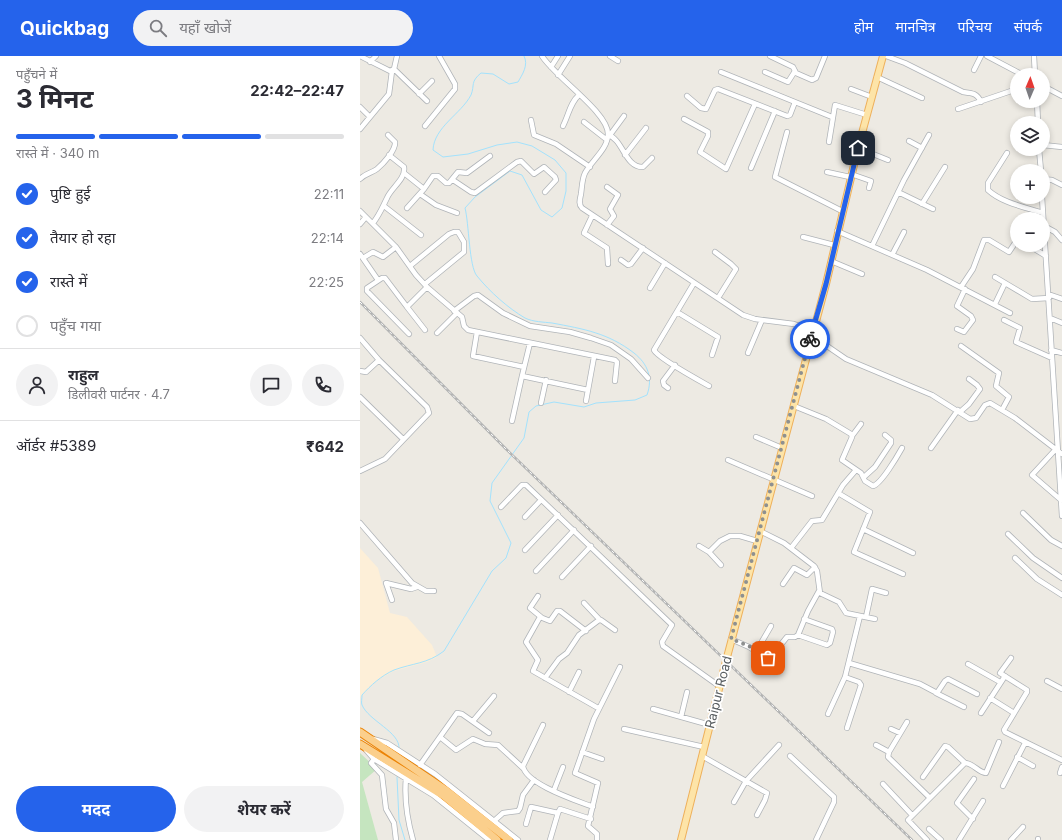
<!DOCTYPE html>
<html lang="hi">
<meta charset="utf-8">
<style>
:root{--surface:#fff;--page:#f2f2f3;--text:#2b2b33;--muted:#7c7c81;--line:#e1e1e2;--accent:#2563eb}
body{margin:0;font-family:Inter,"Noto Sans Devanagari",sans-serif;background:var(--page);color:var(--text);height:100vh;display:flex;flex-direction:column;font-size:15px;white-space:nowrap}
*{box-sizing:border-box;margin:0}
p{font-size:13px;color:var(--muted)}
.icon{flex:none;width:22px;height:22px;fill:none;stroke:currentColor;stroke-width:2;stroke-linecap:round;stroke-linejoin:round}
.map{position:relative;flex:1;overflow:hidden}
.drawer{display:flex;flex-direction:column;background:var(--surface);width:360px}
.drawer>*{flex:none}
.needle{width:26px;rotate:2deg}
.buttons{position:absolute;left:650px;top:12px;display:grid;gap:8px}
.buttons a{display:grid;place-items:center;width:40px;height:40px;border-radius:50%;background:var(--surface);box-shadow:0 2px 6px #0003;font-size:20px}
.pin{position:absolute;display:grid;place-items:center;width:34px;height:34px;color:#fff;margin:-17px;border-radius:8px;box-shadow:0 2px 6px #0006}
.courier{position:absolute;display:grid;place-items:center;width:40px;height:40px;margin:-20px;border:3px solid #2563eb;border-radius:50%;background:#fff;color:#222;box-shadow:0 1px 5px #0007}
.headline em{font-style:normal;font-weight:700}
.headline div{display:flex;flex-direction:column-reverse}
.headline{display:flex;align-items:center;justify-content:space-between;height:68px;padding:0 16px}
h1{font-size:26px;font-weight:700;line-height:30px}
.bar{display:grid;grid-template-columns:repeat(4,1fr);gap:6px 4px;align-content:center;height:48px;padding:0 16px}
.bar i{height:5px;border-radius:3px;background:var(--line)}
.bar .current{background:var(--accent)}
.bar p{grid-column:span 4}
.line{display:flex;align-items:center;gap:10px;padding:0 16px;border-top:1px solid var(--line)}
.line div{flex:1}
.round{display:grid;place-items:center;flex:none;width:42px;height:42px;border-radius:21px;background:var(--page)}
ol{padding:0 16px;list-style:none}
li{display:flex;align-items:center;gap:12px;height:44px}
li p{margin-inline-start:auto}
li .icon{padding:4px;border-radius:50%;background:var(--accent);color:#fff;stroke-width:4}
li:last-child{color:var(--muted)}
li i{width:22px;height:22px;border:2px solid var(--line);border-radius:50%}
.cta{display:flex;gap:8px;margin-top:auto;padding:8px 16px}
.cta a{flex:1;height:46px;border-radius:24px;background:var(--accent);color:#fff;font-size:16px;font-weight:700;line-height:46px;text-align:center}
.cta a+a{background:var(--page);color:var(--text)}
header{display:flex;align-items:center;gap:24px;box-sizing:border-box;height:56px;padding:0 20px;background:var(--accent);color:#fff}
header strong{font-size:19px}
nav{display:flex;gap:22px;margin-inline-start:auto;font-size:14px}
.search{width:280px;height:36px;background:var(--page);display:flex;align-items:center;gap:10px;box-sizing:border-box;padding:0 14px;border-radius:22px;color:var(--muted);font-size:15px}
main{display:flex;flex:1;min-height:0}
.map>svg:first-child{display:block}
</style>
<header>
<strong>Quickbag</strong>
<div class="search"><svg class="icon" aria-label="search" viewBox="0 0 24 24"><circle cx="10" cy="10" r="6"/><path d="M15 15l6 6"/></svg>यहाँ खोजें</div>
<nav><a>होम</a><a>मानचित्र</a><a>परिचय</a><a>संपर्क</a></nav>
</header>
<main>
<section class="drawer">
<div class="headline"><div><h1>3 मिनट</h1><p>पहुँचने में</p></div><em>22:42–22:47</em></div>
<div class="bar"><i class="current"></i><i class="current"></i><i class="current"></i><i></i><p>रास्ते में · 340 m</p></div>
<ol>
<li><svg class="icon" aria-label="check" viewBox="0 0 24 24"><path d="M5 12l5 5 9-10"/></svg>पुष्टि हुई<p>22:11</p></li>
<li><svg class="icon" aria-label="check" viewBox="0 0 24 24"><path d="M5 12l5 5 9-10"/></svg>तैयार हो रहा<p>22:14</p></li>
<li><svg class="icon" aria-label="check" viewBox="0 0 24 24"><path d="M5 12l5 5 9-10"/></svg>रास्ते में<p>22:25</p></li>
<li><i></i>पहुँच गया</li>
</ol>
<div class="line" style="height:72px"><a class="round"><svg class="icon" aria-label="person" viewBox="0 0 24 24"><circle cx="12" cy="8" r="4"/><path d="M4 21q1-7 8-7t8 7"/></svg></a><div><b>राहुल</b><p>डिलीवरी पार्टनर · 4.7</p></div><a class="round"><svg class="icon" aria-label="chat" viewBox="0 0 24 24"><path d="M4 5h16v11H9l-5 4z"/></svg></a><a class="round"><svg class="icon" aria-label="phone" viewBox="0 0 24 24"><path d="M5 4h4l2 5-3 2q2 4 5 5l2-3 5 2v4C11 20 4 13 5 4z"/></svg></a></div>
<div class="line" style="height:52px"><div>ऑर्डर #5389</div><b>₹642</b></div>
<div class="cta"><a>मदद</a><a>शेयर करें</a></div>
</section>
<div class="map">
<svg width="702" height="784" viewBox="0 0 702 784">
<rect width="100%" height="100%" fill="#edeae3"/>
<path fill="#fdefd8" d="M0,492l18,20 12,45 17,4 25,28 5,12 -10,5 -33,9 -18,10 -16,16z"/>
<path fill="#c5e5bf" d="M0,697l17,16 -15,13 16,58h-18z"/>
<g fill="none" stroke-linecap="round" stroke-linejoin="round">
<path stroke="#a3e2fd" stroke-width="1" d="M39,692c1,-16 -30,-27 -37,-43 -1,-2 0,-7 0,-10 9,-10 19,-19 32,-25 19,-7 33,-6 50,-19l48,-80 14,-13 5,-15 -21,-42 2,-18 32,-45 5,-26 7,-6 18,-4 30,5 12,-4 39,-3 12,-5c6,-17 1,-31 -13,-42 -26,-20 -50,-24 -82,-30 -8,-1 -19,-1 -27,-5 -17,-10 -35,-26 -48,-42 -8,-9 -8,-53 -12,-68l10,-11 35,-26 12,4 19,35 11,7 10,-9 4,-17v-18l-11,-13 -23,-14 -15,-4 -20,3 -29,9 -25,3 -10,-7c1,-23 28,-36 38,-55 4,-10 -1,-13 10,-22l12,1 16,10 9,-2c4,-7 11,-17 6,-26
M37,721l2,43 6,20"/>
<defs>
<path id="minor" d="M0,0l30,15 4,-2 3,-13
M182,0c13,21 66,56 66,78 0,15 -16,26 -23,39 -3,6 -3,14 -4,21 -1,5 -3,10 1,14l161,107 12,4 39,5 19,7
M250,0l8,5
M410,0l23,11 3,6 16,7 4,-2 9,-22
M526,0l19,7 58,29c9,1 14,1 18,10
M627,0l36,19
M674,0l1,19
M10,6l6,-6
M191,11l7,-11
M34,13l33,32
M614,14l7,-14
M361,16l111,45
M405,16l23,10 7,-11
M198,19l12,-19
M517,21l45,21
M683,30l19,10
M491,33l21,8
M59,38l13,-13
M327,40l14,12 5,1 9,-19 3,-1 69,27 3,-1 5,-13
M677,45l1,22
M0,51l9,9
M598,53l59,-20
M324,63l24,13v4l-8,16 26,17 29,-65
M171,64l3,15 22,9 34,23
M224,66l23,18
M65,70l30,-37v-5l-16,-28
M203,70c6,-12 7,-23 16,-31
M0,73l29,-35 3,-23
M427,76l-12,45 67,34
M248,79c15,4 17,33 35,32l9,-9
M250,79l14,-19
M549,85l13,7
M469,86l6,-37 32,10
M683,89l19,2
M498,92l30,12
M679,93l2,22
M647,97l-19,30v7c14,13 37,17 55,23
M265,99l21,-27
M391,112l24,-57
M467,116l23,5
M44,117l20,16 -17,19
M491,118l20,7 -2,7
M0,123c6,-6 12,-6 17,-10 6,-5 19,-19 18,-27l-7,-7
M683,123l9,1 10,5
M93,124l18,12 4,1 42,-31 4,-1 13,13 10,-7 11,10 1,3 -11,12
M247,131l11,8 -8,14 4,7 -7,9
M64,133l9,-13h5l8,7h3l9,-11 9,1 23,-17
M538,136l35,17
M60,138l16,11 21,8
M682,141l20,319
M562,148l23,-37
M24,150l37,29
M0,155l6,6 -6,7
M232,160l-8,17 23,15 1,16
M6,161l30,30 20,28 11,12 35,30 2,9 4,4 147,30 2,2 -2,19
M13,167c7,-9 9,-15 14,-25 4,-10 19,-19 17,-31l-15,-12
M684,170l11,6 7,8
M477,175l90,39 83,43
M443,181l31,8
M668,189l18,11
M512,190l32,-66 25,-45
M355,196l16,12 5,5 -18,29
M0,198l18,26
M532,199l12,-23
M3,202l10,-6 10,5 13,-10
M261,204l7,5 3,-1 12,-16
M471,205l31,13
M50,210l39,-32 5,-2h4l6,10v10l-39,32
M635,221l37,22 17,-1
M334,227l-40,67c3,7 46,31 55,36
M601,231l12,-18 11,-29h5l20,12 8,-12
M290,232l15,-25
M688,238l14,5
M635,248l10,-21
M47,251l-22,-29h-3l-15,10v3l42,43
M94,255l20,-15 4,-1 25,18 27,13 40,6 21,6 20,7 20,14 17,19
M317,256l41,25 -6,18
M690,262l12,5
M644,264l16,8 -4,14 36,16
M597,273l7,3 9,-12 -2,-4 -14,-10 8,-17
M65,274l-18,-23 20,-20
M117,276l-4,24 51,11
M77,277l20,-20
M451,279l35,24 86,36 38,24 6,-1 9,-13 5,-2 25,15 47,36
M0,282l19,22 48,47 2,6 -44,46 -25,12
M170,287l-8,33 66,14
M601,290l38,27 -3,13 13,11 -7,13
M691,294l11,3
M388,297l14,-33
M0,315l6,1 13,-12
M308,332l-4,-3 -1,-4 12,-16
M0,341l43,42
M226,345l8,-44
M181,347l5,-23
M434,350l32,13 25,15 1,3 -10,23 19,13 4,8 8,5c8,-2 24,-29 29,-38
M600,356l9,-8 11,-15 -3,-4 -8,-6
M152,365l10,-45
M492,380l9,-12
M396,381l26,11
M571,392l27,-38
M696,393l-24,26 29,25
M368,404l84,36
M504,421l11,-10 16,-24v-3l-6,-5
M478,437l32,19 -16,40 49,22
M141,451l21,-22h4l146,140 -10,17 1,4 56,40
M663,457l28,27 11,6
M165,461l16,-17
M0,467l52,60 14,8h8
M503,473l50,24
M400,475l24,12 30,23 3,5 3,22 19,9 7,11 29,6
M648,478l25,24 29,20
M339,490l10,6 11,-11 10,-5h10l17,5
M431,492l21,-27 10,-1 21,-35 13,-15
M165,494l33,-35
M349,496l12,13
M655,502l22,21 25,16
M176,515l38,-41
M202,521l29,-31
M423,528l11,-16 13,7 8,-8
M178,540l-8,12 11,9
M32,544l-6,-17 25,6 6,-2
M224,547l16,17
M506,561l6,-28 14,4
M226,575l-26,-20h-3l-7,10 -10,-4 -14,25 12,18 -5,11 65,37
M438,579l29,10 3,-2 3,-11 -1,-3 -28,-10
M371,583l18,8 18,11h3l17,-21h8l3,-2 10,-24 11,-20
M393,593l7,-4 11,-19
M651,602l-11,15 27,17v2l-23,38 1,2 57,28
M489,607l71,21 17,9 8,-12 3,-2 29,15
M608,608l32,18
M485,621l14,5 2,3 -14,43
M185,622l14,-19 8,-6 12,-18 20,-15h2l14,10
M687,625l15,8
M209,636l10,-20
M576,637l28,14
M630,642l24,15
M293,653l57,16
M621,657l24,-37
M468,658l17,-37 15,-61
M321,661l6,-25
M113,665l21,-25
M547,666l-18,30 -1,5 41,40
M183,669l-20,41c2,18 55,35 70,41
M264,673l80,18
M531,673l9,4
M80,681l16,13 17,-11 12,5 13,1 25,23
M13,683l14,4 48,31 83,66
M516,689l13,7
M6,694l8,9 59,36 56,45
M222,696l20,7
M342,700l65,37 -2,7 -8,15
M430,700l44,41v5l-18,38
M657,701l16,9
M14,703l-3,4 11,12 4,34 8,14 2,17
M60,709l37,-52 5,1 27,19
M700,717l2,-6
M563,721l22,-31 3,1 17,16
M46,722c-2,22 1,41 7,62
M523,728l29,31
M643,730l22,-43
M194,734l9,-23
M374,746l12,-21 33,-36
M613,763l-16,-16 17,-24
M134,765l9,-8 15,-2 2,-3 3,-13 11,-15
M166,768l5,-17 27,6
M569,773l12,11
M190,784l8,-27 2,-4 31,10
M237,784v-6l-9,-8 10,-43 -23,-10 19,-54 26,-52
M567,784l-19,-20 57,-57c8,0 14,10 21,10l13,-31
M599,784l24,-39
M651,784l12,-13
M678,784v-1"/>
<path id="major" d="M321,784l45,-179 100,-377 32,-136 25,-92"/>
<path id="highway" d="M0,676l87,59 62,49
M0,688l84,52 53,44"/>
</defs>
<use href="#minor" stroke="#b0b4b8" stroke-width="6"/>
<use href="#major" stroke="#eeb05b" stroke-width="8"/>
<use href="#highway" stroke="#ec8304" stroke-width="9"/>
<use href="#minor" stroke="#fff" stroke-width="4.5"/>
<use href="#major" stroke="#fde4a8" stroke-width="6"/>
<use href="#highway" stroke="#fbcf8c" stroke-width="7"/>
<defs>
<path id="rail" d="M0,246l146,147 406,391"/>
</defs>
<use href="#rail" stroke="#b2b3b3" stroke-width="2.5"/>
<use href="#rail" stroke="#fff" stroke-width="1" stroke-dasharray="3" stroke-linecap="butt"/>
</g>
<g fill="none" stroke-linecap="round" stroke-linejoin="round">
<path stroke="#8e9090" stroke-width="4" stroke-dasharray="0 7.2" d="M408,602l-19,-12 -18,-7 79,-300"/>
<path stroke="#2563eb" stroke-width="5" d="M450,283l16,-55 32,-136"/>
</g>
<g text-anchor="middle" dominant-baseline="central" stroke-width="3.5" stroke-linejoin="round" paint-order="stroke">
<g font-size="13" fill="#5b6063" stroke="#fff">
<text transform="translate(358 636) rotate(-76)">Raipur Road</text>
</g>
</g>
</svg>
<div class="buttons">
<a><svg class="needle" viewBox="-14 -14 28 28"><path d="M0-13l5 13h-10z" fill="#e53935"/><path d="M0 13l5-13h-10z" fill="#7c7c81"/></svg></a>
<a><svg class="icon" aria-label="layers" viewBox="0 0 24 24"><path d="M12 4l9 5-9 5-9-5zM3 14l9 5 9-5"/></svg></a>
<a>+</a>
<a>−</a>
</div>
<div class="pin" style="left:408px;top:602px;background:#ea580c"><svg class="icon" aria-label="bag" viewBox="0 0 24 24"><path d="M5 8h14l-1 12H6zM9 8a3 3 0 0 1 6 0"/></svg></div>
<div class="pin" style="left:498px;top:92px;background:#1f2937"><svg class="icon" aria-label="home" viewBox="0 0 24 24"><path d="M3 11l9-7 9 7M6 9v11h12V9"/></svg></div>
<div class="courier" style="left:450px;top:283px"><svg class="icon" aria-label="bike" viewBox="0 0 24 24"><circle cx="6" cy="16" r="4"/><circle cx="18" cy="16" r="4"/><path d="M6 16l4-8h5l3 8M10 8l3 8H6M13 5h3"/></svg></div>
</div>
</main>
